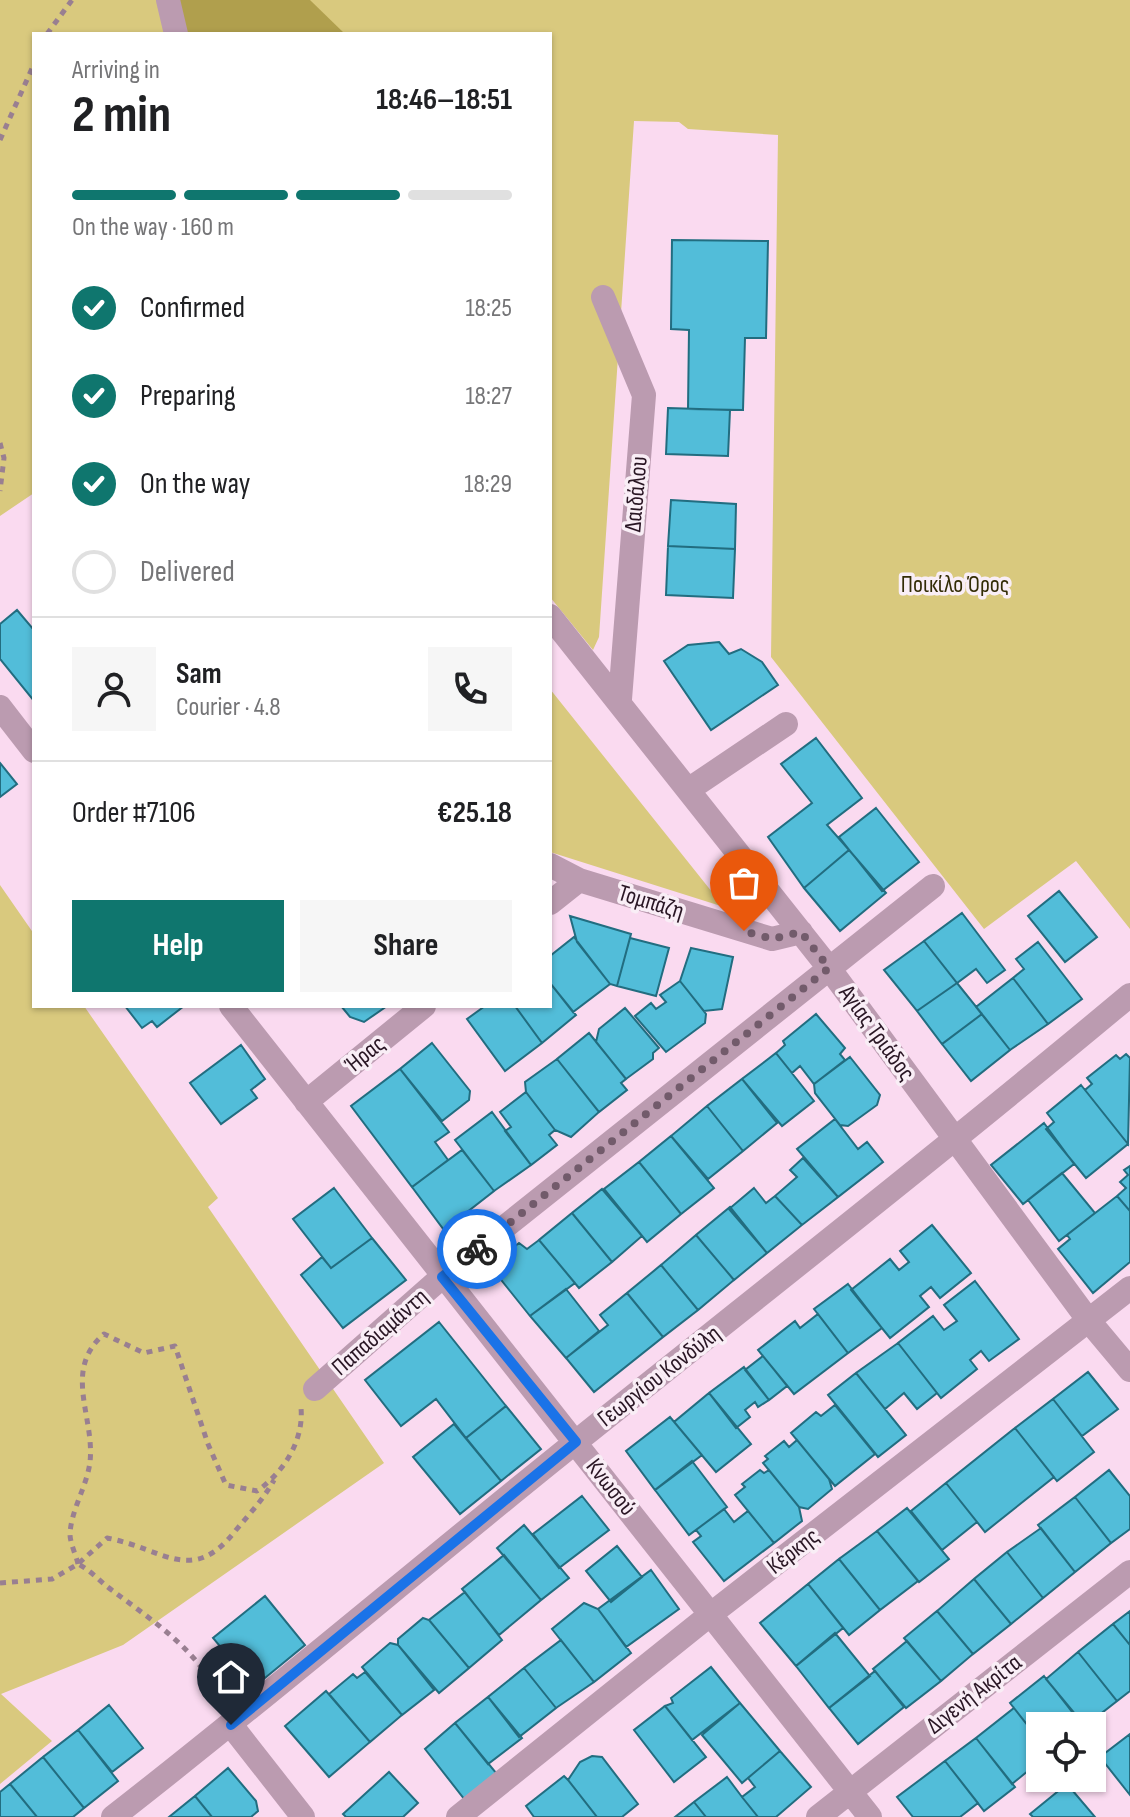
<!DOCTYPE html>
<meta charset="utf-8">
<style>
:root{--surface:#fff;--page:#f6f6f6;--text:#202124;--muted:#757577;--line:#e0e0e0;--accent:#0f766e}
body{margin:0;font-family:"Sofia Sans Condensed",sans-serif;background:var(--page);color:var(--text);height:100vh;display:flex;flex-direction:column;font-size:30px;white-space:nowrap}
*{box-sizing:border-box;margin:0}
p{font-size:26px;color:var(--muted)}
.icon{flex:none;width:44px;height:44px;fill:none;stroke:currentColor;stroke-width:2;stroke-linecap:round;stroke-linejoin:round}
.map{position:relative;flex:1;overflow:hidden}
.drawer{position:absolute;left:32px;top:32px;width:520px;height:976px;display:flex;flex-direction:column;background:var(--surface);border-radius:0px;box-shadow:0 2px 6px #0004}
.drawer>*{flex:none}
.buttons{position:absolute;left:1026px;top:1712px;display:grid;gap:16px}
.buttons a{display:grid;place-items:center;width:80px;height:80px;border-radius:0px;background:var(--surface);box-shadow:0 2px 6px #0004;font-size:40px}
.pin{position:absolute;display:grid;place-items:center;width:68px;height:68px;color:#fff;margin:-82px -34px;border-radius:50% 50% 50% 0;rotate:-45deg;box-shadow:0 0 8px #0007}
.pin .icon{rotate:45deg}
.courier{position:absolute;display:grid;place-items:center;width:80px;height:80px;margin:-40px;border:6px solid #1a73e8;border-radius:50%;background:#fff;color:#222;box-shadow:0 2px 10px #0007}
.summary em{font-style:normal;font-weight:700}
.summary div{display:flex;flex-direction:column-reverse}
.summary{display:flex;align-items:center;justify-content:space-between;height:136px;padding:0 40px}
h1{font-size:52px;font-weight:700;line-height:60px}
.bar{display:grid;grid-template-columns:repeat(4,1fr);gap:12px 8px;align-content:center;height:96px;padding:0 40px}
.bar i{height:10px;border-radius:6px;background:var(--line)}
.bar .current{background:var(--accent)}
.bar p{grid-column:span 4}
.line{display:flex;align-items:center;gap:20px;padding:0 40px;border-top:2px solid var(--line)}
.line div{flex:1}
.round{display:grid;place-items:center;flex:none;width:84px;height:84px;border-radius:0px;background:var(--page)}
ol{padding:0 40px;list-style:none}
li{display:flex;align-items:center;gap:24px;height:88px}
li p{margin-inline-start:auto}
li .icon{padding:8px;border-radius:50%;background:var(--accent);color:#fff;stroke-width:4}
li:last-child{color:var(--muted)}
li i{width:44px;height:44px;border:4px solid var(--line);border-radius:50%}
.primary-button{display:flex;gap:16px;margin-top:auto;padding:16px 40px}
.primary-button a{flex:1;height:92px;border-radius:0px;background:var(--accent);color:#fff;font-size:32px;font-weight:700;line-height:92px;text-align:center}
.primary-button a+a{background:var(--page);color:var(--text)}
.map>svg:first-child{display:block}
</style>
<div class="map">
<svg width="1130" height="1817" viewBox="0 0 1130 1817">
<rect width="100%" height="100%" fill="#fadaf0"/>
<path fill="#d9c97e" d="M0,0h1130v929l-54,-68 -92,68 -213,-272 7,-522 -90,-6 -9,-7 -45,-1 -35,516 -6,13 -43,-53v-563h-516v459l-34,23z
M550,689l174,218 -174,-55z
M0,885l34,49v72h50l134,192 -10,9 176,256 -261,182 -122,49 51,47 -52,43z"/>
<path fill="#b09f4d" d="M178,0h132l35,34h-160z"/>
<path fill="#52bdd9" stroke="#226d80" stroke-width="2" d="M672,240l96,1 -2,97h-21l-2,72 -55,-1 1,-79 -18,-1z
M668,408l62,2 -2,46 -62,-2z
M671,500l65,4 -1,45 -67,-3z
M668,546l67,3 -2,49 -67,-3z
M17,610l17,20v71l-34,-42v-35z
M719,642l10,12 12,-5 21,13 16,23 -67,45 -47,-69 24,-16z
M816,738l46,60 -35,27 22,25 -45,38 -36,-51 44,-34 -31,-39z
M0,763l17,21 -17,13z
M876,808l43,54 -37,29 -43,-54z
M849,850l37,43 -46,38 -36,-43z
M1059,891l38,46 -32,25 -37,-46z
M962,913l43,57 -18,13 -11,-14 -19,14 -33,-42z
M570,916l61,18 -14,52 -7,-2 -33,-42z
M574,937l36,47 -37,28 -23,-29v-27z
M630,938l39,10 -13,48 -39,-10z
M924,941l33,42 -40,28 -33,-41z
M1038,942l44,57 -34,25 -35,-46 11,-9 -8,-10z
M691,948l42,9 -11,52 -18,2 -24,-30z
M1013,978l35,46 -38,26 -34,-43z
M680,981l26,33 -1,9 -39,29 -31,-36 16,-13 5,6 10,-7 -6,-7z
M550,983l26,32 -34,28 -27,-37h35z
M957,983l25,31 -40,30 -25,-33z
M125,1006h59l-27,21 -5,-6 -10,7z
M341,1006h46l-23,16 -14,-5z
M485,1006h30l27,37 -37,28 -38,-52z
M625,1008l34,40 -6,5v6l-27,20 -30,-37 3,-13z
M816,1014l29,34 -5,6 5,6 -31,24 -14,-18 -8,7 -16,-20 9,-8 -2,-4z
M982,1014l28,36 -39,31 -29,-37z
M589,1033l37,46 -5,4 6,7 -28,22 -42,-53z
M432,1043l38,48 -1,9 -27,21 -42,-52z
M241,1045l24,34 -14,11 6,8 -36,26 -31,-41z
M776,1053l38,48 -32,25 -40,-47z
M1126,1054l4,4 -2,86 -43,-54 7,-6 -5,-6 29,-23 4,4z
M850,1057l30,38 -3,10 -29,21 -8,-1 -25,-32 -1,-9z
M557,1059l42,53 -28,25 -16,-7 -29,-38 -1,-10z
M400,1069l49,63 -14,10 13,18 -36,27 -61,-81z
M742,1079l35,44 -34,28 -36,-45z
M1081,1085l47,59 -42,34 -40,-49 8,-7 -7,-9z
M526,1092l29,38 -6,5 8,10 -26,20 -26,-34 6,-4 -11,-15z
M707,1106l36,45 -35,28 -37,-43z
M492,1112l39,53 -37,26 -39,-51z
M835,1119l23,30 9,-7 16,20 -45,35 -41,-48z
M1044,1123l30,41 -51,40 -32,-39z
M671,1136l43,52 -33,26 -42,-52z
M462,1150l32,41 -50,39 -32,-43z
M803,1158l35,39 -36,28 -27,-29 22,-19 -7,-7z
M639,1162l42,52 -34,28 -43,-53z
M1130,1166v45l-13,-15 9,-8 -6,-6 8,-7 -4,-5z
M1062,1173l33,40 -36,28 -31,-41z
M334,1188l38,50 -41,30 -38,-49z
M754,1188l12,15 9,-7 27,29 -35,28 -38,-44z
M602,1189l40,47 -30,26 -40,-49z
M1117,1196l13,15v51l-37,31 -35,-44 12,-10 -3,-4z
M730,1207l37,46 -33,27 -38,-45z
M572,1213l40,49 -33,26 -40,-48z
M932,1225l39,48 -31,25 -9,-11 -11,9 9,11 -39,31 -39,-48 39,-31 9,11 10,-8 -9,-11z
M696,1235l38,45 -36,30 -37,-45z
M372,1238l34,42 -63,48 -42,-53 21,-18 9,11z
M539,1240l36,43 -45,33 -40,-50 29,-23 8,6z
M661,1265l37,45 -35,27 -36,-44z
M975,1281l44,58 -30,22 -8,-10 -11,9 7,9 -36,29 -43,-55 35,-27 11,14 13,-9 -13,-16z
M848,1284l34,44 -34,25 -34,-44z
M566,1289l33,42 -33,27 -36,-42z
M627,1293l36,44 -69,55 -28,-34 42,-33 -8,-10z
M818,1314l30,39 -54,41 -36,-44 37,-29 5,7z
M439,1322l67,84 -40,32 -30,-39 -35,27 -36,-46z
M898,1343l39,50 -20,16 -13,-16 -19,16 -29,-36z
M763,1356l24,30 -18,14 -24,-30z
M744,1367l25,33 -11,7 -3,-5 -10,8 5,7 -14,11 -27,-35z
M1088,1372l30,37 -36,27 -29,-37z
M856,1373l50,62 -28,22 -50,-62z
M709,1393l42,51 -35,28 -42,-50z
M1053,1399l41,53 -37,29 -42,-53z
M835,1405l40,49 -40,32 -44,-53 25,-21 5,4z
M506,1406l35,43 -40,32 -35,-43z
M670,1417l32,38 -47,35 -29,-39z
M454,1424l47,57 -41,33 -47,-57z
M1015,1428l39,49 -69,55 -39,-49z
M797,1440l32,39 3,10 -24,20 -9,-2 -36,-44 5,-4 -3,-3 19,-15 5,6z
M692,1461l35,46 -38,28 -34,-45z
M760,1470l4,3 5,-3 30,37 3,14 -28,22 -39,-48 10,-8 -3,-3z
M1109,1470l21,26v33l-19,14 -36,-46z
M946,1483l31,39 -35,28 -31,-39z
M582,1496l27,34 -50,38 -26,-34z
M1075,1497l36,46 -36,29 -37,-47z
M907,1508l42,51 -30,23 -42,-51z
M724,1509l10,13 14,-11 26,32 -50,38 -31,-39 8,-6 -5,-6z
M524,1525l45,53 -28,22 -44,-52z
M1041,1528l34,44 -32,26 -36,-46z
M877,1531l41,50 -38,29 -41,-51z
M617,1546l25,31 -31,25 -25,-31z
M1007,1552l36,46 -32,26 -37,-45z
M504,1555l37,45 -42,35 -37,-46z
M839,1559l41,51 -31,25 -41,-51z
M651,1570l28,39 -53,38 -28,-38z
M974,1579l37,45 -38,30 -36,-43z
M808,1584l35,44 -47,38 -36,-43z
M465,1592l37,48 -33,28 -40,-48z
M265,1596l40,49 -51,42 -41,-49z
M584,1603l14,6 33,44 -37,29 -42,-53z
M937,1611l36,43 -32,27 -37,-43z
M1130,1611v34l-17,-21z
M423,1618l6,2 40,48 -30,25 -41,-48v-6z
M1113,1624l17,21v46l-13,10 -39,-49z
M835,1633l35,43 -41,32 -33,-42z
M561,1640l33,42 -38,26 -32,-40z
M907,1641l34,40 -35,27 -33,-39z
M390,1643l8,2 36,45 -32,25 -40,-48z
M1078,1652l39,49 -32,25 -39,-47z
M711,1667l29,36 -48,37 -27,-34 8,-3 -2,-5z
M524,1668l32,40 -37,29 -31,-40z
M875,1671l29,36 -46,37 -29,-36z
M365,1672l37,43 -32,27 -41,-48 24,-20 4,4z
M1044,1676l39,50h-43v15l-30,-38z
M326,1691l44,51 -41,35 -44,-51z
M488,1697l34,41 -34,26 -33,-41z
M740,1703l40,48 -38,32 -40,-48z
M109,1705l34,43 -31,24 -34,-42z
M665,1706l41,51 -32,25 -40,-52z
M1014,1708l26,33v20l-28,23 -36,-46z
M455,1723l42,51 -32,26 -40,-51z
M78,1730l40,51 -34,27 -41,-51z
M1130,1734v61l-30,-38z
M976,1738l39,49 -31,24 -39,-50z
M780,1751l31,36 -35,30h-18l-16,-20 13,-10 -7,-9z
M592,1756l10,1 36,47 -16,13h-25l-29,-37 12,-18z
M43,1757l41,51 -11,9h-36l-27,-33z
M945,1761l33,42 -18,14h-47l-16,-20z
M228,1768l28,33 2,10 -7,6h-39l-17,-21z
M389,1772l29,31 -15,14h-57l-3,-3z
M564,1776l4,4 29,37h-63l-8,-11z
M727,1777l15,20 16,20h-52l-12,-15z
M10,1784l27,33h-37v-25z
M1067,1784l28,33h-62l-3,-3z
M195,1796l17,21h-43z
M694,1802l12,15h-31z"/>
<g fill="none" stroke-linecap="round" stroke-linejoin="round">
<path stroke="#997f91" stroke-width="5" stroke-dasharray="6 6" stroke-linecap="butt" d="M47,34l25,-34
M0,140l34,-76
M0,443l4,15 -4,33
M79,1563l28,-25c56,10 85,49 129,-8 14,-17 27,-30 38,-50
M78,1564c-2,-9 -8,-21 -8,-30 1,-24 17,-48 20,-72 5,-45 -28,-92 14,-128l40,19 31,-7 33,98 18,41 31,6c26,-18 47,-50 44,-83
M0,1583l52,-4 26,-15c14,7 22,18 35,27 40,30 88,61 108,110"/>
<path stroke="#bb9bb0" stroke-width="24" d="M168,0l8,34
M603,297l41,98 -24,304
M550,616l279,352 260,353 41,49
M0,707l34,44
M688,790l98,-66
M550,865l29,15 193,59 29,-7
M550,903l29,-23
M231,1006l639,811
M306,1102l118,-96
M315,1389l127,-112 491,-391
M231,1725l72,92
M113,1817c157,-122 309,-252 464,-376 185,-148 371,-294 553,-446
M458,1817l253,-203 419,-326
M818,1817l312,-245"/>
</g>
<g fill="none" stroke-linecap="round" stroke-linejoin="round">
<path stroke="#725b6b" stroke-width="8" stroke-dasharray="0 14.4" d="M477,1249l352,-281 -28,-36 -29,7 -28,-8"/>
<path stroke="#1a73e8" stroke-width="10" d="M231,1725l345,-283 -134,-165 35,-28"/>
</g>
<g text-anchor="middle" dominant-baseline="central" stroke-width="7" stroke-linejoin="round" paint-order="stroke">
<g font-size="24" fill="#291624" stroke="#f9eef6">
<text transform="translate(636 494) rotate(-85)">Δαιδάλου</text>
<text transform="translate(651 902) rotate(17)">Τομπάζη</text>
<text transform="translate(877 1033) rotate(54)">Αγίας Τριάδος</text>
<text transform="translate(365 1054) rotate(-39)">Ήρας</text>
<text transform="translate(380 1332) rotate(-41)">Παπαδιαμάντη</text>
<text transform="translate(659 1376) rotate(-38)">Γεωργίου Κονδύλη</text>
<text transform="translate(611 1487) rotate(52)">Κνωσού</text>
<text transform="translate(793 1551) rotate(-38)">Κέρκης</text>
<text transform="translate(974 1694) rotate(-38)">Διγενή Ακρίτα</text>
</g>
<g font-size="24" fill="#332c06" stroke="#f9eef6">
<text x="955" y="584">Ποικίλο Όρος</text>
</g>
</g>
</svg>
<div class="buttons">
<a><svg class="icon" aria-label="locate" viewBox="0 0 24 24"><circle cx="12" cy="12" r="6"/><path d="M12 2v4M12 18v4M2 12h4M18 12h4"/></svg></a>
</div>
<div class="pin" style="left:744px;top:931px;background:#ea580c"><svg class="icon" aria-label="bag" viewBox="0 0 24 24"><path d="M5 8h14l-1 12H6zM9 8a3 3 0 0 1 6 0"/></svg></div>
<div class="pin" style="left:231px;top:1725px;background:#1f2937"><svg class="icon" aria-label="home" viewBox="0 0 24 24"><path d="M3 11l9-7 9 7M6 9v11h12V9"/></svg></div>
<div class="courier" style="left:477px;top:1249px"><svg class="icon" aria-label="bike" viewBox="0 0 24 24"><circle cx="6" cy="16" r="4"/><circle cx="18" cy="16" r="4"/><path d="M6 16l4-8h5l3 8M10 8l3 8H6M13 5h3"/></svg></div>
<section class="drawer">
<div class="summary"><div><h1>2 min</h1><p>Arriving in</p></div><em>18:46–18:51</em></div>
<div class="bar"><i class="current"></i><i class="current"></i><i class="current"></i><i></i><p>On the way · 160 m</p></div>
<ol>
<li><svg class="icon" aria-label="check" viewBox="0 0 24 24"><path d="M5 12l5 5 9-10"/></svg>Confirmed<p>18:25</p></li>
<li><svg class="icon" aria-label="check" viewBox="0 0 24 24"><path d="M5 12l5 5 9-10"/></svg>Preparing<p>18:27</p></li>
<li><svg class="icon" aria-label="check" viewBox="0 0 24 24"><path d="M5 12l5 5 9-10"/></svg>On the way<p>18:29</p></li>
<li><i></i>Delivered</li>
</ol>
<div class="line" style="height:144px"><a class="round"><svg class="icon" aria-label="person" viewBox="0 0 24 24"><circle cx="12" cy="8" r="4"/><path d="M4 21q1-7 8-7t8 7"/></svg></a><div><b>Sam</b><p>Courier · 4.8</p></div><a class="round"><svg class="icon" aria-label="phone" viewBox="0 0 24 24"><path d="M5 4h4l2 5-3 2q2 4 5 5l2-3 5 2v4C11 20 4 13 5 4z"/></svg></a></div>
<div class="line" style="height:104px"><div>Order #7106</div><b>€25.18</b></div>
<div class="primary-button"><a>Help</a><a>Share</a></div>
</section>
</div>
